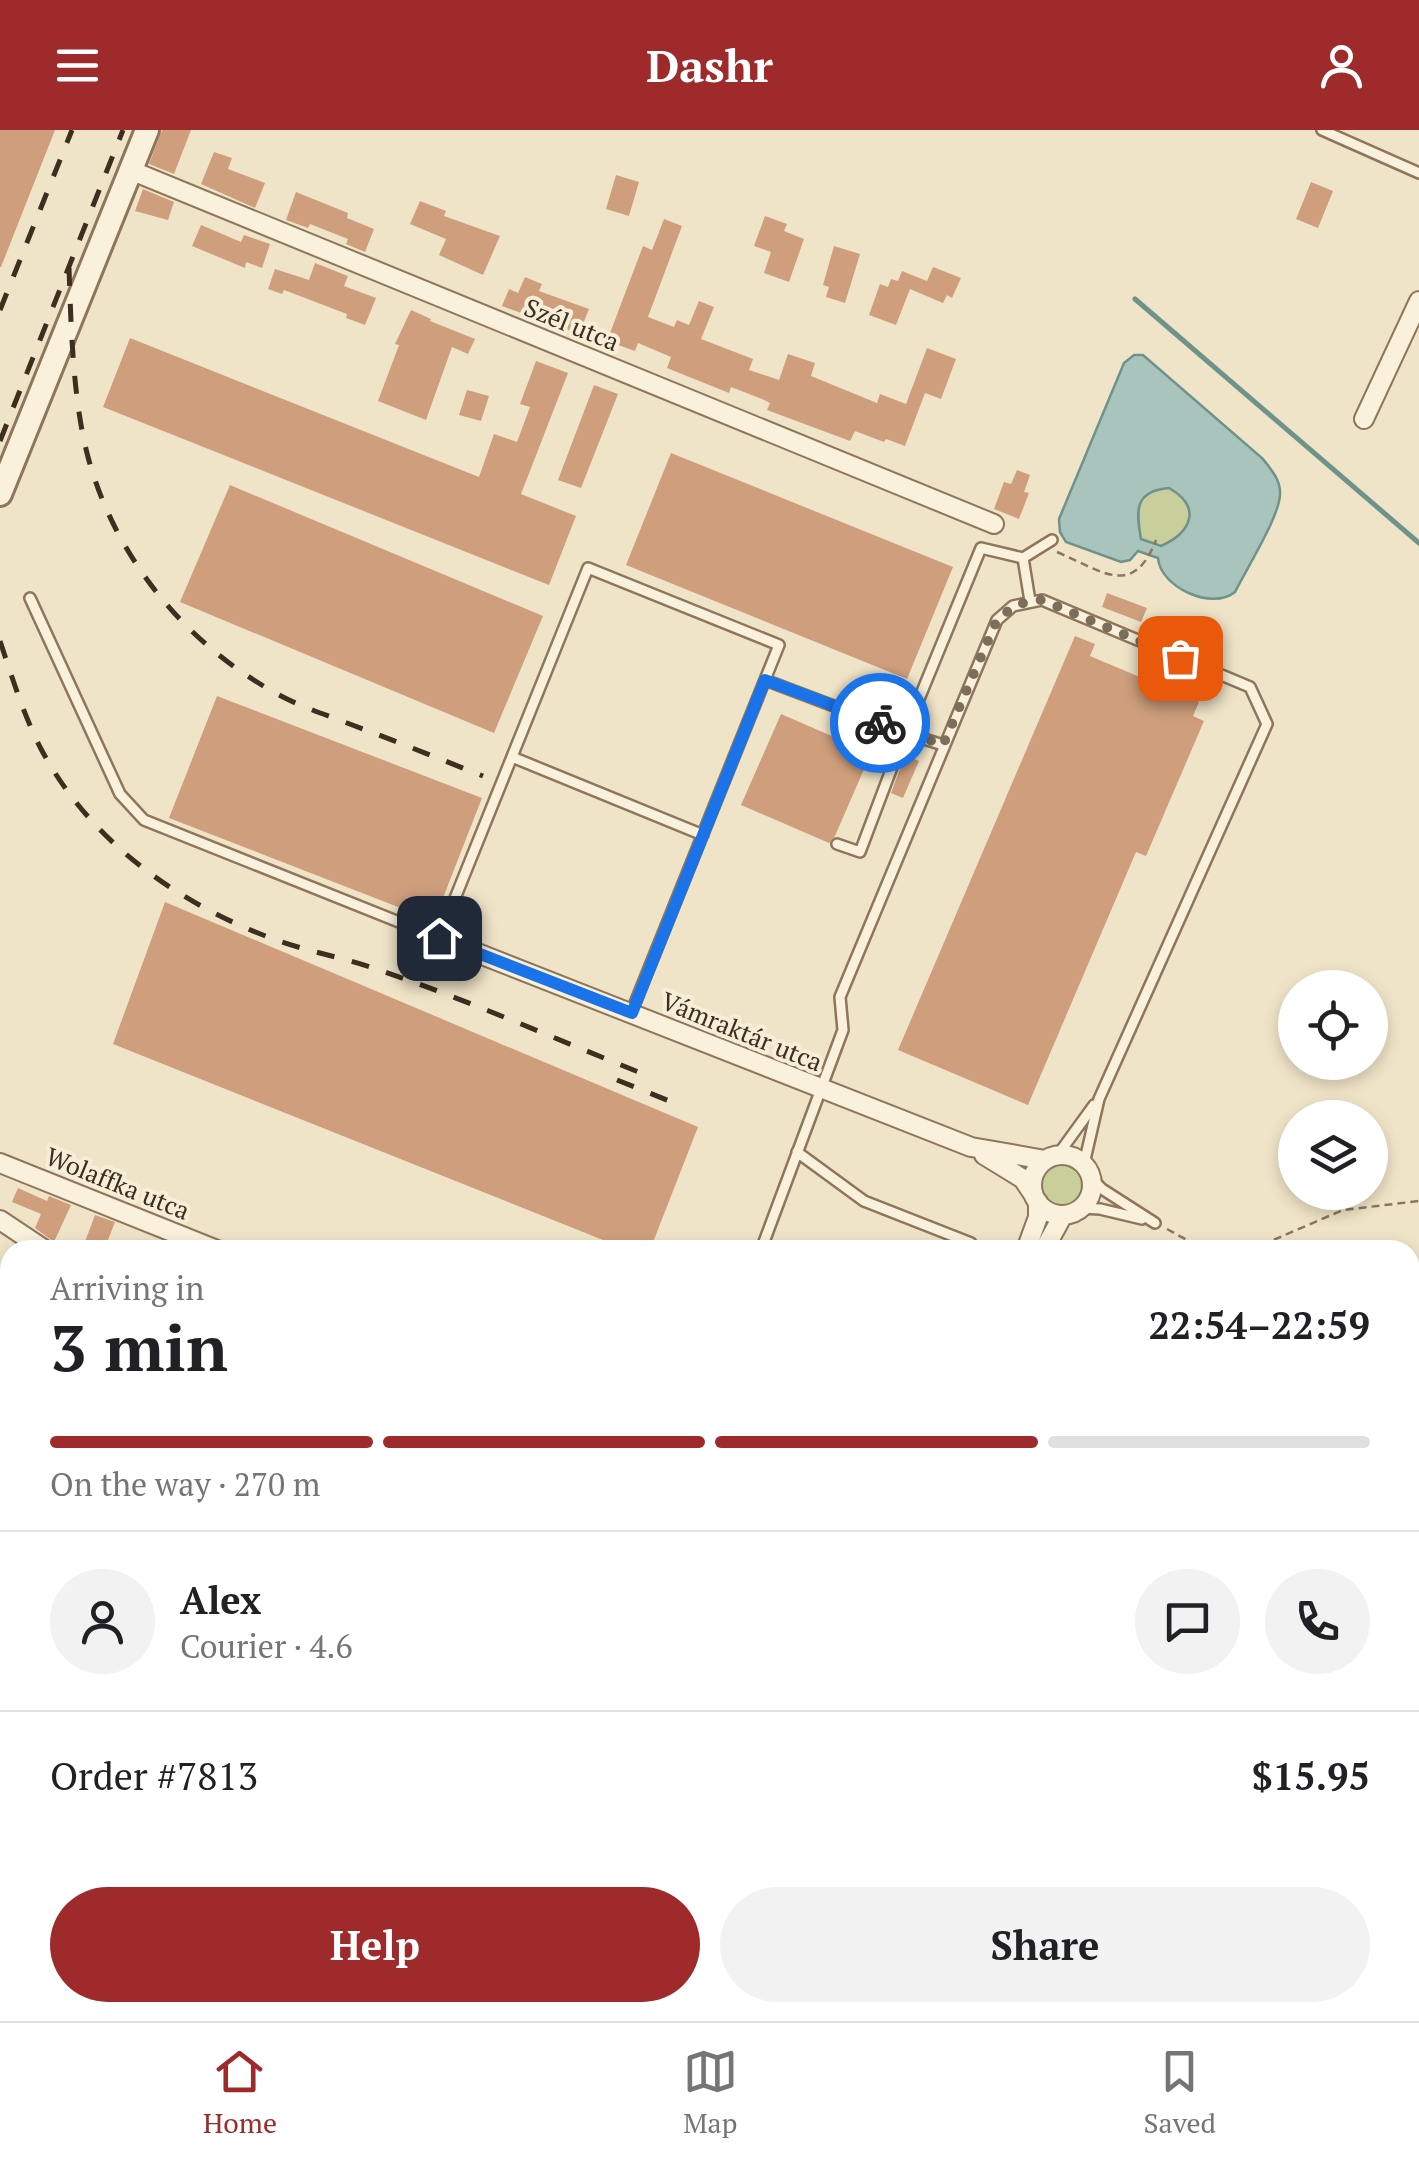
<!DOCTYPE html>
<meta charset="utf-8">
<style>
:root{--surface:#fff;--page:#f2f2f2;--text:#202124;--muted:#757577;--line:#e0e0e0;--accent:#9e2a2b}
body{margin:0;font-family:"PT Serif",serif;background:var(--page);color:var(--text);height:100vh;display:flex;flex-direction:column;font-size:38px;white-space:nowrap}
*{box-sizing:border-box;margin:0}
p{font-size:32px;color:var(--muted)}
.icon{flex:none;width:55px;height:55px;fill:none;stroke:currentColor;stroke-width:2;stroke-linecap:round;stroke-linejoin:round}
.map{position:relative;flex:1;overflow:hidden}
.side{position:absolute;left:0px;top:1110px;width:1420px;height:782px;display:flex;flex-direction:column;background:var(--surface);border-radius:30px 30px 0 0;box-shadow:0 5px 15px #0003}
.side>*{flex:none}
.fabs{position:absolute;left:1278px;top:840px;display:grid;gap:20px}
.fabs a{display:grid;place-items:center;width:110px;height:110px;border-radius:50%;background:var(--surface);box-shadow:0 5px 15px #0003;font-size:50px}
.pin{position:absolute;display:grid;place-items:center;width:85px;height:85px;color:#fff;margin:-42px;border-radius:20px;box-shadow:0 5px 15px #0006}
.courier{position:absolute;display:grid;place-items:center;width:100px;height:100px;margin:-50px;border:8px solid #1a73e8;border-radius:50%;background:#fff;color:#222;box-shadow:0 2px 12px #0007}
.summary em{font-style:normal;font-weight:800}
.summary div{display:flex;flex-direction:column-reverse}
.summary{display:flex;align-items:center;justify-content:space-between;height:170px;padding:0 50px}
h1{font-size:65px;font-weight:800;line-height:75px}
.bar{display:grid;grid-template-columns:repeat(4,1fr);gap:15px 10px;align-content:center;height:120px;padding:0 50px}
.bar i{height:12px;border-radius:8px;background:var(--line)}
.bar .selected{background:var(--accent)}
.bar p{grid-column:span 4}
.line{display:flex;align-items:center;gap:25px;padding:0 50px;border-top:2px solid var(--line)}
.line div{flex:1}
.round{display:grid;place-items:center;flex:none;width:105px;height:105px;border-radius:52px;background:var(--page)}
.cta{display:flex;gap:20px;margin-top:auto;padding:20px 50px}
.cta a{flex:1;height:115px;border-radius:60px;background:var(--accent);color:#fff;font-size:40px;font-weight:800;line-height:115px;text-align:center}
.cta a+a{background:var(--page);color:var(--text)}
header{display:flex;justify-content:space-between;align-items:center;height:130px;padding:0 50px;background:var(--accent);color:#fff;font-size:45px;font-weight:800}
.tabs{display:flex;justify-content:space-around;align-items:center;height:140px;border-top:2px solid var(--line);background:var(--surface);font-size:28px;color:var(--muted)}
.tabs a{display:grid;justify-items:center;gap:5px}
.tabs .selected{color:var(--accent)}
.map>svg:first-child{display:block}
</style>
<header><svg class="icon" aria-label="menu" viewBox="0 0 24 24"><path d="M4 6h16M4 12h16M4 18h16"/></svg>Dashr<svg class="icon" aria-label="person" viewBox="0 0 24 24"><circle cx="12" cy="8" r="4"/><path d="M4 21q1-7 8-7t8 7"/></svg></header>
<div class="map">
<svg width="1419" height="1891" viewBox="0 0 1419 1891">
<rect width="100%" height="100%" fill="#f0e4c8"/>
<path fill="#c9cf9b" d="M1169,358c33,19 23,44 -8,58l-20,-7c-5,-28 -7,-48 28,-51z
M1042 1055a20 20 0 1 1 40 0a20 20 0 1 1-40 0Z"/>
<path fill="#a9c4bc" stroke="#6f938a" stroke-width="2.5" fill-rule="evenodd" d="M1134,225h9l119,103c9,11 19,22 18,37 -1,22 -34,75 -45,97 -23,19 -75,-5 -77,-34l-20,-7 -8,9 -9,2 -55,-20 -6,-10 -1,-13 65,-156zM1169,358c33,19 23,44 -8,58l-20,-7c-5,-28 -7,-48 28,-51z"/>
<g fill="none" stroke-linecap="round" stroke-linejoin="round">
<path stroke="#6f938a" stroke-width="5" d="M1135,169l284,244"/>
</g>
<path fill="#cf9f7d" d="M0,0h55l-54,137h-1z
M162,0h29l-17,44 -25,-10z
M214,22l18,6 -4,11 37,14 -10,25 -54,-24z
M616,45l23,7 -10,34 -23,-7z
M1311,52l22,9 -15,37 -22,-9z
M143,59l31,13 -6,18 -33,-9z
M296,62l52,21 -1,5 27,11 -9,23 -19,-8 2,-5 -38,-15 -2,4 -22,-8z
M420,71l26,10 -2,5 56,20 -17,39 -44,-20 7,-16 -36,-15z
M765,86l22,8 -3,7 20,8 -15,43 -25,-9 7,-21 -17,-6z
M664,89l18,7 -34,91 26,10 3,-7 12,5 10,-24 15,6 -13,32 52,20 -4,11 30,10 9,-26 27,9 -4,13 66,27 3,-9 26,10 21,-56 29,11 -15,40 -16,-6 -20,53 -19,-7 -2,3 -29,-11 -5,10 -83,-31 3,-7 -8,-4 -31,-12 -2,6 -62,-25 4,-11 -33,-14 -3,8 -28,-10 36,-95 9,4z
M201,95l40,17 3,-7 26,9 -8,24 -16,-6 -1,6 -53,-22z
M834,116l26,8 -15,49 -19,-6 3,-10 -6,-2z
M315,133l33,13 -4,10 32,12 -11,27 -19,-7 1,-4 -63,-24 -2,4 -14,-5 7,-20 34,11z
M933,137l28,11 -9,20 -5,-3 -4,8 -33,-14 -14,36 -27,-10 11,-31 8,3 3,-8 7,2 4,-10 25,10z
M525,147l17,7 -3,7 50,18 -10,25 -77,-28 7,-17 9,4z
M411,180l20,9 -1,2 45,18 -7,15 -16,-7 -26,73 -48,-19 21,-56 -4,-1z
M130,208l349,139 15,-43 23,8 13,-35 -10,-3 16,-43 32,12 -47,121 55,22 -27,69 -446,-178z
M594,255l24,9 -37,94 -23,-8z
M467,260l22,6 -8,25 -22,-6z
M671,323l282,114 -46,112 -281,-114z
M1017,340l13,5 -6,17 5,1 -10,26 -25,-10 10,-27 7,2z
M230,355l313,131 -49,117 -314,-131z
M1107,463l40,15 -6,14 -39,-15z
M1075,506l20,8 -5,12 109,46 -6,14 11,5 -58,135 -10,-4 -108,253 -130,-55z
M217,566l265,102 -48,123 -265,-103z
M781,584l90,39 -36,83 -6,7 -88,-38z
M905,625l14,6 -16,37 -12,-5z
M165,772l533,225 -48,123h-22l-515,-206z
M18,1058l29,13 2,-5 22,9 -17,37 -19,-14 6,-14 -29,-12z
M95,1085l20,7 -11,28 -21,-3z"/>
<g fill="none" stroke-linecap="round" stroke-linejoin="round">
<defs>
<path id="service" d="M1322,0l97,43
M1023,428l7,43
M30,468l90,196 24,26 295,118 149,-370 191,77 -148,368
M765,550l140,53 76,-185 42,10 29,-18
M512,627l191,78
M837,714l23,8 45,-119 38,12
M797,1022l67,49 107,42
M1057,1026l37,-51
M1091,1048l11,11 53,34
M1081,1078l19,1 42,10
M761,1120l82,-220 -3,-33 157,-377 16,-14 29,-6 208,87 17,37 -168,375 -15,65
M815,1882l19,9
M943,1882l21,9
M1045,1882l22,9
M1207,1891l3,-9"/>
<path id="minor" d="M130,40l864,354
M1364,289l55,-118
M439,808l532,209 74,13
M984,1025l39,24 10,15
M1032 1055a30 30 0 1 1 60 0a30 30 0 1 1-60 0Z
M0,1033l217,87
M0,1090l45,30
M1026,1120l12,-33v-15
M1044,1120l19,-35
M0,1302l10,7
M321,1882v9
M730,1891l4,-9"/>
<path id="tertiary" d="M0,364l147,-364
M0,1547l10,7
M483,1882l12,9"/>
</defs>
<use href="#service" stroke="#8d765c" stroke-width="14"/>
<use href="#minor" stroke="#8d765c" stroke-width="22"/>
<use href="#tertiary" stroke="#8d765c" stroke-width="28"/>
<path stroke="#8d765c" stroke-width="2.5" stroke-dasharray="8 5" stroke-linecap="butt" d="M1057,422c45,19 76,47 99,-12
M1167,1099l38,21
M1250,1120l93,-40 76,-9
M1410,1215l9,4
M1,1574l9,6
M438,1882l12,9"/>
<use href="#service" stroke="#faf1dc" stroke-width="9"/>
<use href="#minor" stroke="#faf1dc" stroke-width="18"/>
<use href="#tertiary" stroke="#faf1dc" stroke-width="22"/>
<path stroke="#3d2e20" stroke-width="5" stroke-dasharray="18 18" stroke-linecap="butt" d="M69,138c2,59 4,133 19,189 28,104 102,192 197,241 22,11 47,19 70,28 43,16 85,33 128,50
M0,180l72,-180
M0,311l123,-311
M0,511c12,36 23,72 40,106 48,92 134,154 228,190 33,13 69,19 102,30 94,31 185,72 276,108
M617,950l60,24"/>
</g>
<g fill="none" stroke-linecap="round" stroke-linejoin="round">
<path stroke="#7c6e5b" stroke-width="10" stroke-dasharray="0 18" d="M880,593l63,22 54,-125c15,-13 25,-19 45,-20l138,58"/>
<path stroke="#1a73e8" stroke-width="12" d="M439,808l193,75 133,-333 115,43"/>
</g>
<g text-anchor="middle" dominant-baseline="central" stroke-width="8" stroke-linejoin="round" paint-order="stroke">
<g font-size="25" fill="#3d2e20" stroke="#f7eed8">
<text transform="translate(572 194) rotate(22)">Szél utca</text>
<text transform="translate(742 901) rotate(22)">Vámraktár utca</text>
<text transform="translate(118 1053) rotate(22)">Wolaffka utca</text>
</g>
</g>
</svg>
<div class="fabs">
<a><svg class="icon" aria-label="locate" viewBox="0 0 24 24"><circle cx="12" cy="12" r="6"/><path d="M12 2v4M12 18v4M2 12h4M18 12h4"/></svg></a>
<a><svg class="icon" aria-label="layers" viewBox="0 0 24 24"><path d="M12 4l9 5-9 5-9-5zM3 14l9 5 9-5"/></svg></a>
</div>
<div class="pin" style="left:1180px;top:528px;background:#ea580c"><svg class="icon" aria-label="bag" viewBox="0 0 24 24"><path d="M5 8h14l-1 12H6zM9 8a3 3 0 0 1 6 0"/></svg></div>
<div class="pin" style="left:439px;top:808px;background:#1f2937"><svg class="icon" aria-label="home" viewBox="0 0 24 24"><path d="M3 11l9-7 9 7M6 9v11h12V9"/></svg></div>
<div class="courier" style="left:880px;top:593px"><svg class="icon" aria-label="bike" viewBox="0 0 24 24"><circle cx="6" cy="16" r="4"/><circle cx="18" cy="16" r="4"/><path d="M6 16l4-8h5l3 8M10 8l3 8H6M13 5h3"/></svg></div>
<section class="side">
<div class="summary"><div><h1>3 min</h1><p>Arriving in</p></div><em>22:54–22:59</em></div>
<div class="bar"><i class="selected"></i><i class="selected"></i><i class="selected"></i><i></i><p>On the way · 270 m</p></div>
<div class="line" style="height:180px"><a class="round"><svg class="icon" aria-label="person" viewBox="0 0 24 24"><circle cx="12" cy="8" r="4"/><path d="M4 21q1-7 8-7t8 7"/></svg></a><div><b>Alex</b><p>Courier · 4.6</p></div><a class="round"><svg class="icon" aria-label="chat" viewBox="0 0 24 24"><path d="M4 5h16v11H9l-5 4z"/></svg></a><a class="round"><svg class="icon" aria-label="phone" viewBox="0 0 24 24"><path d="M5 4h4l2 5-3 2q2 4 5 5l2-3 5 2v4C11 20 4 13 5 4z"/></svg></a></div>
<div class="line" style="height:130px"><div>Order #7813</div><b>$15.95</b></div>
<div class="cta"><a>Help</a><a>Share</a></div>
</section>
</div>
<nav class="tabs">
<a class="selected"><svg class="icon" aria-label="home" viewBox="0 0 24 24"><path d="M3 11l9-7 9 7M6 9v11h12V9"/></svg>Home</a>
<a><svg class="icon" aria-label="map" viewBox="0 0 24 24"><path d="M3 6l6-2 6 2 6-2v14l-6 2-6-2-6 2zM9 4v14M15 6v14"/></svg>Map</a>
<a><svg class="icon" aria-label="saved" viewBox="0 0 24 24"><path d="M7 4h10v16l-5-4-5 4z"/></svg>Saved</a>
</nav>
